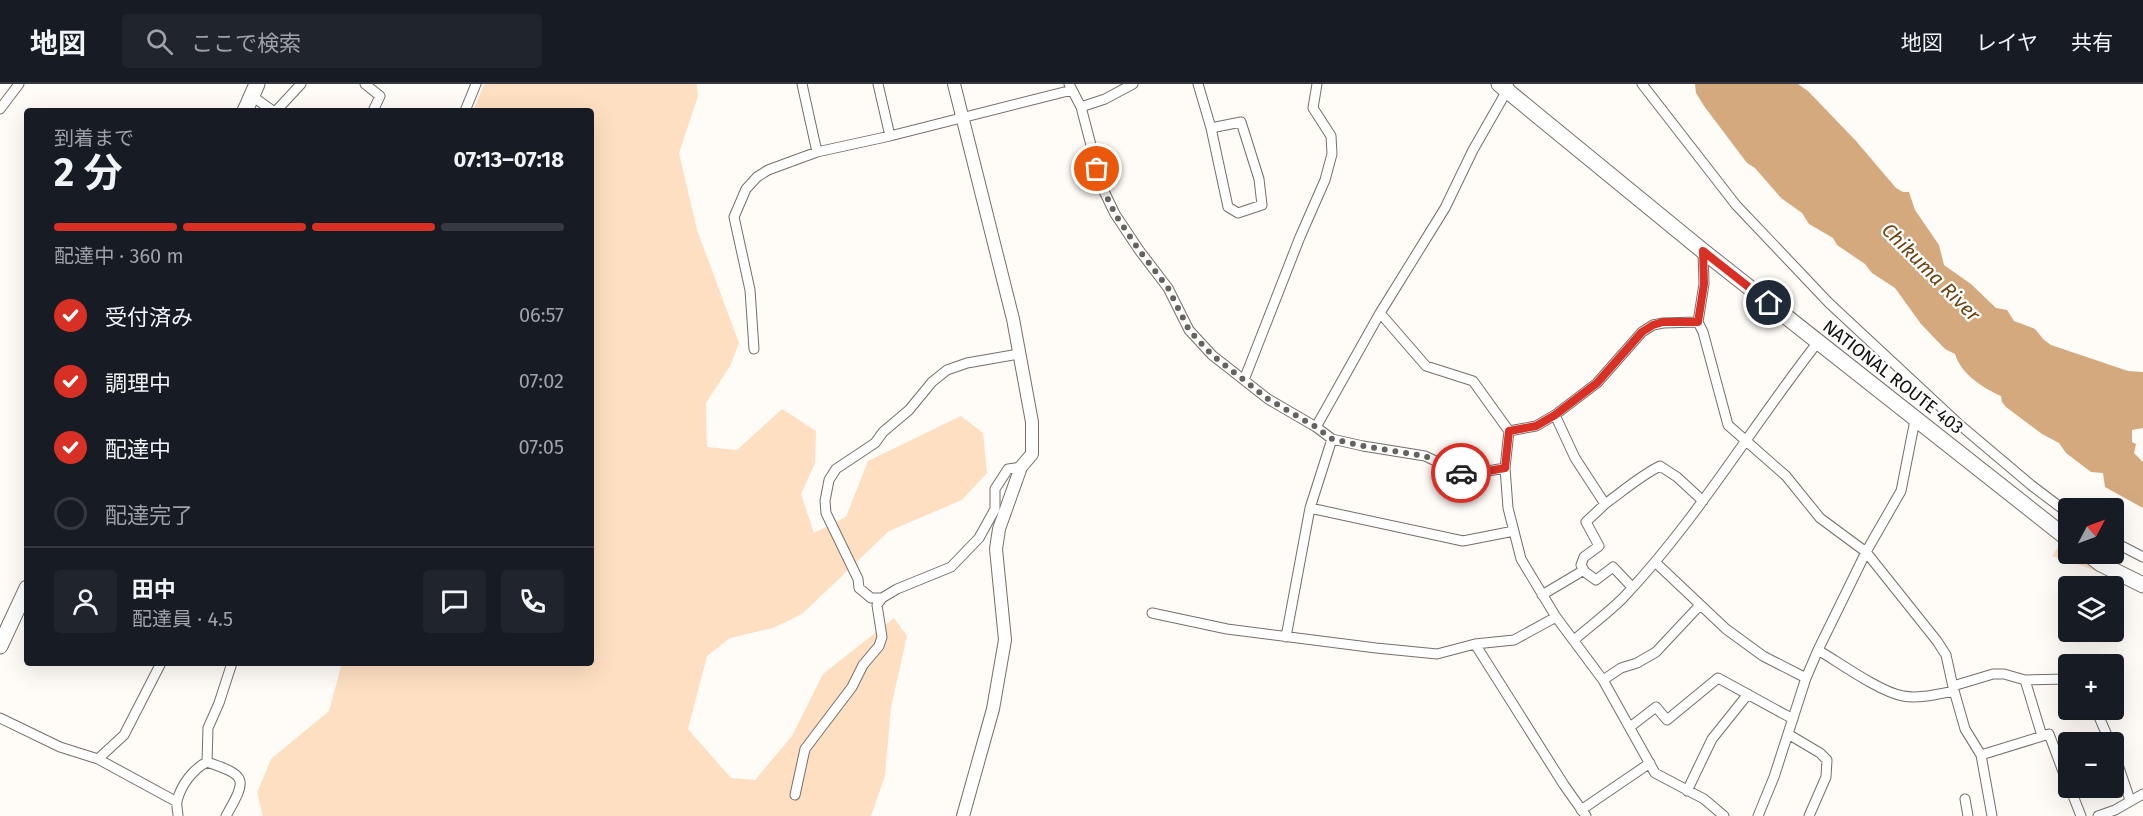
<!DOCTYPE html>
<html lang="ja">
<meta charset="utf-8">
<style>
:root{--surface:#171b24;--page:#20242c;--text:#f1f3f6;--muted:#9ea1a6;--line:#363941;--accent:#d93025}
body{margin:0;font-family:"Fira Sans","Noto Sans JP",sans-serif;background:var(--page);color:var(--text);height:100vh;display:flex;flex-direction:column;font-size:22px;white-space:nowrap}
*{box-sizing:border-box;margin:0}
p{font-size:20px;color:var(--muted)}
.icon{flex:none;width:33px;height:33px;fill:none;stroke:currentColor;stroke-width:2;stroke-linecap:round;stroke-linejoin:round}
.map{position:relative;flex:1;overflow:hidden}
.drawer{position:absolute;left:24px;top:24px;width:570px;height:558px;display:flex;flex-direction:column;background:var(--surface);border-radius:6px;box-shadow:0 6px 24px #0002}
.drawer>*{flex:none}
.needle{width:39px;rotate:49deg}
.fabs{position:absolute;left:2058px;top:414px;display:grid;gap:12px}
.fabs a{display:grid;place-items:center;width:66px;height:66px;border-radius:6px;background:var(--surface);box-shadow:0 6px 24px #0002;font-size:30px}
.pin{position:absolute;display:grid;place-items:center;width:51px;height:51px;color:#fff;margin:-26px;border:3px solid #fff;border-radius:50%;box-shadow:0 2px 6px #0007}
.courier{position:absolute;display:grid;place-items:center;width:60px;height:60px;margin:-30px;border:4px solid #d93025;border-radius:50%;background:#fff;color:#222;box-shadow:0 2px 8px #0007}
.headline em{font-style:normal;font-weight:700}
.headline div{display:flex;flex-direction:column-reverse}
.headline{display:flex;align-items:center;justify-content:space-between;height:102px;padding:0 30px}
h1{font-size:39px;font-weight:700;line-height:45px}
.bar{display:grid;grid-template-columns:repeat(4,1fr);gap:9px 6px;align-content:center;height:72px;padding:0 30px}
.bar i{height:8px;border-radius:4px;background:var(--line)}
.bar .selected{background:var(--accent)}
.bar p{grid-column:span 4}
.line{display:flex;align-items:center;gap:15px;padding:0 30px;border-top:2px solid var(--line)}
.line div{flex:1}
.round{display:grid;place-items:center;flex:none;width:63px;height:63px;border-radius:6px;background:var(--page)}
ol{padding:0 30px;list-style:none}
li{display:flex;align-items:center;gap:18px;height:66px}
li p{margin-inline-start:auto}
li .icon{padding:6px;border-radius:50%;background:var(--accent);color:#fff;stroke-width:4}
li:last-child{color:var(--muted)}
li i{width:33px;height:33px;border:3px solid var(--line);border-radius:50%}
header{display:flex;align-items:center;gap:36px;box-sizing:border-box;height:84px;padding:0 30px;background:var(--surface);border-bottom:2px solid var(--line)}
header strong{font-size:28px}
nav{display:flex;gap:33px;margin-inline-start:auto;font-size:21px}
.search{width:420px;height:54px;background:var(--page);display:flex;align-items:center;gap:15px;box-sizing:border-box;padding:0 21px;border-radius:6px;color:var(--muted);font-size:22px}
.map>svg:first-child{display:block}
</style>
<header>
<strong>地図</strong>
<div class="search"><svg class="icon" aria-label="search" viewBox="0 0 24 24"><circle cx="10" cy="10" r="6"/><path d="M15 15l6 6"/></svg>ここで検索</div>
<nav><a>地図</a><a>レイヤ</a><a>共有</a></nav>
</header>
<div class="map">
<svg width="2143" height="732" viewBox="0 0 2143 732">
<rect width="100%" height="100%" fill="#fffbf7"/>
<path fill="#fedfc1" d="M484,0h213l1,12 -19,57 18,77 42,113 -9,23 -24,37 1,44 30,3 45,-41 34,22 -1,32 -14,31 13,39 32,-16 22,-56 93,-45 22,17 4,40 -25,27 -73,31 -87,83 -29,14 -43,10 -23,18 -19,73 43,49 24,2 37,-44 31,-62 71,-56 13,18 -16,71 -6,69 -14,40h-608l-6,-23 14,-34 58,-48 13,-48h249v-552h-118z
M2061,459l7,5v6h10l41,24 -1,2 -35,-14 -31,-10z"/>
<path fill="#d4a97e" d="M1695,0h103l10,7 48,50 40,47 7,4h6l6,18 24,35 5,20 27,19 25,24 11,2 7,11 21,8 9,11 7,5 77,26 15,1v56l-11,2v12l4,2 -2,9 9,9v46l-38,-21 -2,-14 -12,-1 -25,-19 -7,-10 -17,-9 -36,-27 -4,-5 -1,-6c-18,-8 -40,-22 -46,-42l-10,-5 -24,-25 -26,-36 -23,-15 -7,-9 -28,-19 -4,-7 -24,-14 -7,-11 -21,-15 -26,-30 -8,-5 -43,-57 -8,-13z"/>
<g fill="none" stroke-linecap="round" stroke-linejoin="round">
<defs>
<path id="minor" d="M365,0l15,12 -7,15
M802,0l15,68
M878,0l12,52
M1069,0l12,23 21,80 13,27 24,36 29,38 21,42 23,25 56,44 48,28 16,12 31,7 62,10 40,19 40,-7
M1198,0l13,44 17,79 10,6 24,-8 -3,-26 -18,-57 -30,6
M1642,0l94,121 93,98 131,122 71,60 37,28
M252,12l21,15
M1081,23l24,-8 28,-15
M0,25l19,-25
M276,27l25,-27
M465,27l11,-27
M1703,167l1,33 -6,38 5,10 25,93 58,51 34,42 46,34 71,89 9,14 7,32 12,42 16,26 11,61
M1380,229l46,53 47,15 36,50
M1698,238l-35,1 -10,2 -11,7 -45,51 -42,32 -19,11 -27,5 -4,37 3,40 13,51 35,58 47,63 52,93 49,26 20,17
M754,265l-4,-59 -16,-73 12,-28 11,-12 11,-7 49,-18 73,-16 182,-46
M1244,296l56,-143 25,-57 7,-26 -1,-18 -18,-28 4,-24
M1555,331l20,43 30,46c18,-13 35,-28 55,-38l17,11 26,24
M1316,343l64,-114 65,-105 28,-58 36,-63
M1605,420l-19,18 13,24 -15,11 -3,8 4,7 11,8 17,-13 19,20
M1310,424l153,33 51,-10
M2114,458l29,15
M1655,478l71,67 37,27 43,22
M1542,511l42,-25
M882,514h-11l-12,-10 -1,-9 -32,-66 -1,-12 4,-21 7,-11 39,-26 8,-11 26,-22 23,-28 15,-12 20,-7 52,-9
M1152,529l75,16 149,19 61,6 38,-10 39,-4 42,-23
M1286,553l24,-129 22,-69
M1574,556c16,-14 34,-27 49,-42 74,-78 129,-172 195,-256
M1475,560l89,141 22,31
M1818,566c22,13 62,42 85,46 16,3 35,-2 51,-5
M1603,596l18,-12 16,-5 19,-11 44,-47
M2025,596l17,56
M1953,602l40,-12h11l21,6 43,-1
M2096,626l14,32
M0,634l60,29 38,12 79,43
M1630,643l26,-20 11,13 51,-42 75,41
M1788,650l32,19 7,7 -1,17 -17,39
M2114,669l16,47
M1981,671l68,-21 19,51
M98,675l26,-24 37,-72
M207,678c41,14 40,17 19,54
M2070,704l11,28
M1687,707l25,-52 36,-45
M795,711l10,-46 47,-62 11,-22 16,-19 3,-9 -5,-32 5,-7 15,-9 54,-22 28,-29 16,-29v-20l13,-20 13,-2
M1965,715l3,17
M1581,726l69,-47
M178,732c0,-5 -2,-11 -1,-15 4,-16 16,-32 30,-39l1,-34 11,-25 13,-40
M1758,732l16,-39 32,-99 12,-28 48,-98 35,-61 14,-71
M2098,732l17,-6 28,-16"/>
<path id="tertiary" d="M954,0l59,235 19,103v32l-11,13 -22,62 -3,20 9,91 -12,69 -30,107"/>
<path id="trunk" d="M1499,0l204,167 365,288
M245,27l12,-27
M2088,470l13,10 42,21
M0,562l27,-58"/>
</defs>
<use href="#minor" stroke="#756f6a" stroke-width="11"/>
<use href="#tertiary" stroke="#756f6a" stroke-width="14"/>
<use href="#trunk" stroke="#756f6a" stroke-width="17"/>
<use href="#minor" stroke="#fff" stroke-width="9"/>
<use href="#tertiary" stroke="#fff" stroke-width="12"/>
<use href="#trunk" stroke="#fff" stroke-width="15"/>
</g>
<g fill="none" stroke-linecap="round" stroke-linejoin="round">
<path stroke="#64625f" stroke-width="6" stroke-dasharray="0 10.8" d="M1097,85l5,18 13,27 24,36 29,38 21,42 23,25 56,44 48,28 16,12 31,7 62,10 36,17"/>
<path stroke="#d93025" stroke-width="8" d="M1461,389l4,2 40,-7 4,-37 27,-5 19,-11 42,-32 45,-51 11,-7 10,-3h35l6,-38 -1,-33 66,52"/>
</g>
<g text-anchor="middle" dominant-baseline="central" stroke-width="4.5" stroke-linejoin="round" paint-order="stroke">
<g font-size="18" fill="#110f0d" stroke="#fff">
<text transform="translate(1893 293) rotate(38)">NATIONAL ROUTE 403</text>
</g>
<g font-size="20" font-style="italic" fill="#6d4310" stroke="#fff">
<text transform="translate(1931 188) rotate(45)">Chikuma River</text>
</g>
</g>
</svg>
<div class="fabs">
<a><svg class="needle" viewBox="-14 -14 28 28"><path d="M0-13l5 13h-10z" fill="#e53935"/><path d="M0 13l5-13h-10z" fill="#9ea1a6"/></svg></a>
<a><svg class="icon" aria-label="layers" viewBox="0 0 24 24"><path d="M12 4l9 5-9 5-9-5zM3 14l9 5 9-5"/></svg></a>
<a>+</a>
<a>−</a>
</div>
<div class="pin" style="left:1097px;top:85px;background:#ea580c"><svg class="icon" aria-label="bag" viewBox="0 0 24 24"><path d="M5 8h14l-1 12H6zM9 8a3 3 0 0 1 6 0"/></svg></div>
<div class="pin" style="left:1769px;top:219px;background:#1f2937"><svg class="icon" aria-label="home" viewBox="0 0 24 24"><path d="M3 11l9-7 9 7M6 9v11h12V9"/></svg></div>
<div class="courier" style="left:1461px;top:389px"><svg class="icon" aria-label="car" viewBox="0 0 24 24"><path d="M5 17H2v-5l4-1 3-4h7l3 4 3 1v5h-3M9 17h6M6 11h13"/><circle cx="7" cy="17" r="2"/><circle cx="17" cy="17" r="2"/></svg></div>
<section class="drawer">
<div class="headline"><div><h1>2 分</h1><p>到着まで</p></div><em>07:13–07:18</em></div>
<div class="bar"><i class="selected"></i><i class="selected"></i><i class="selected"></i><i></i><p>配達中 · 360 m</p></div>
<ol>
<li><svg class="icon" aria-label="check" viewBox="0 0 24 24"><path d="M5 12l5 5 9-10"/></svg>受付済み<p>06:57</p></li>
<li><svg class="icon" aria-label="check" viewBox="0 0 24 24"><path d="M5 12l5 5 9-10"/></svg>調理中<p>07:02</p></li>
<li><svg class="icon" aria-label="check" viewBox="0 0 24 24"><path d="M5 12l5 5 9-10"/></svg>配達中<p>07:05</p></li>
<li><i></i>配達完了</li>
</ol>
<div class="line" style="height:108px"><a class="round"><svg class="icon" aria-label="person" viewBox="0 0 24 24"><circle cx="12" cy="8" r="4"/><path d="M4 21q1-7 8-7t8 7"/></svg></a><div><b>田中</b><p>配達員 · 4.5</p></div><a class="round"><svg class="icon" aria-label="chat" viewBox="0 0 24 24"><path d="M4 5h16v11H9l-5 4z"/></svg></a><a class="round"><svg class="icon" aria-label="phone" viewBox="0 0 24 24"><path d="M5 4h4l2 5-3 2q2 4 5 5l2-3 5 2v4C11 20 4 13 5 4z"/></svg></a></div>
</section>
</div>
